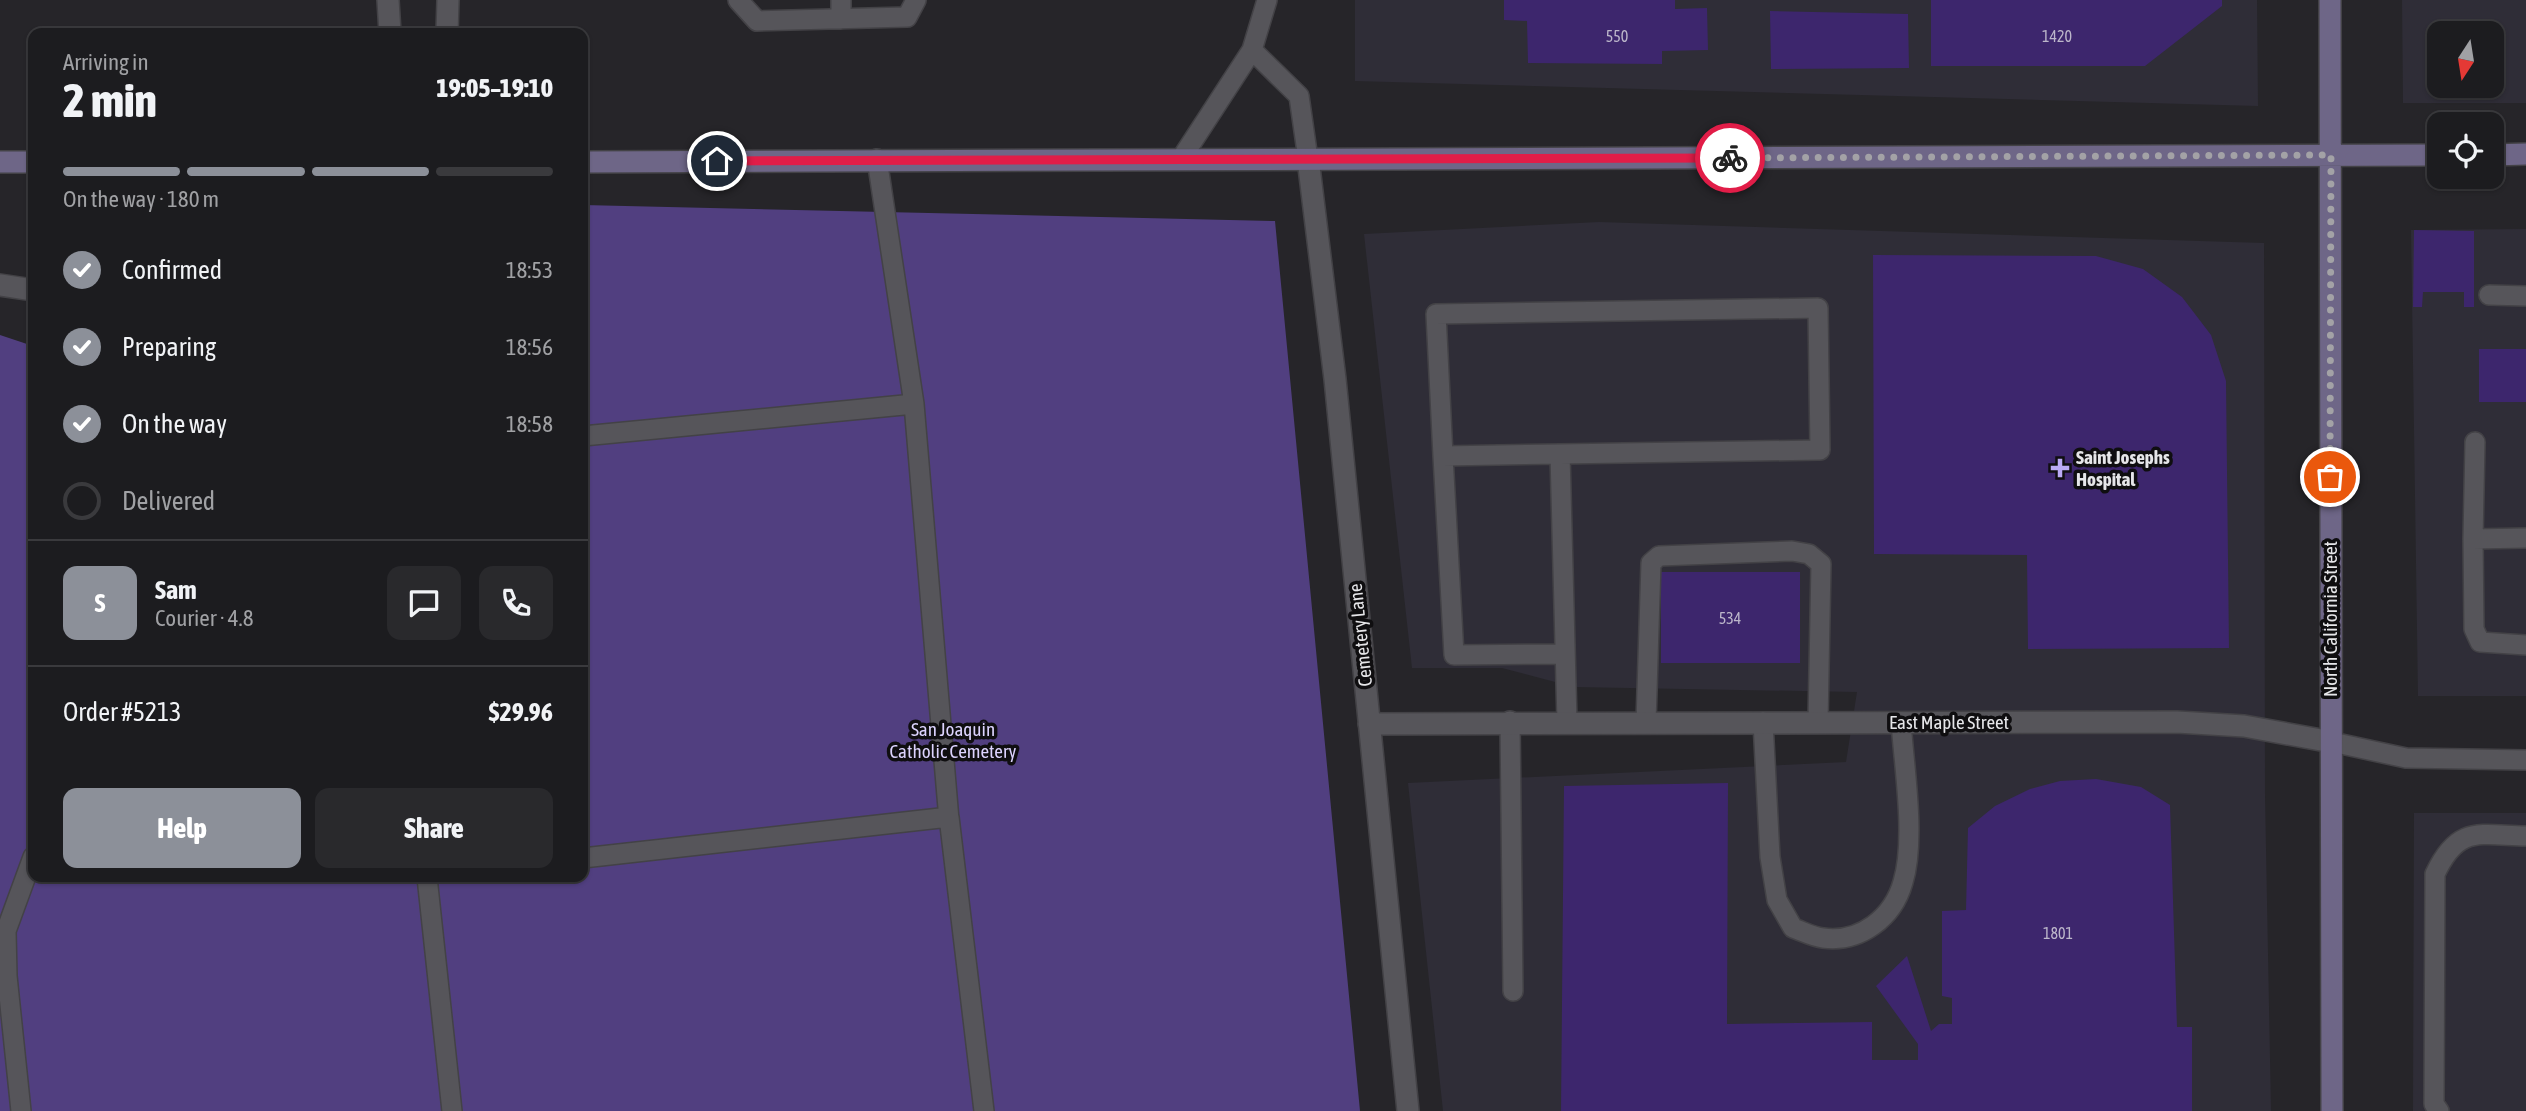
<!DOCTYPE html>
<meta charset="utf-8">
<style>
:root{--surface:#1c1c1f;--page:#29292c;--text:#f1f3f6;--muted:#a0a1a4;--line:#3a3a3d;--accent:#8c9099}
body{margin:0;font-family:"Asap Condensed",sans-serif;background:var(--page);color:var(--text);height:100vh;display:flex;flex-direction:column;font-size:26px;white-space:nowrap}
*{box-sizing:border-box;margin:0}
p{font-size:23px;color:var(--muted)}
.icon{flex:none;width:38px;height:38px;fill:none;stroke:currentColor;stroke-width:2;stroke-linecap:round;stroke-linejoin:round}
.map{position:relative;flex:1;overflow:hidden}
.side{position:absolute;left:28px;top:28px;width:560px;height:854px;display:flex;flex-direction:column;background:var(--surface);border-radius:14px;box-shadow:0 2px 5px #0004,0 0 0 2px var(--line)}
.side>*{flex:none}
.needle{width:46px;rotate:192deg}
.fabs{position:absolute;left:2427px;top:21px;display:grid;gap:14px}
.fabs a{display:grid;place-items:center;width:77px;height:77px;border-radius:14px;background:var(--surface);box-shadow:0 2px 5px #0004,0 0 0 2px var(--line);font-size:35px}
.pin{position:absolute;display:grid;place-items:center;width:60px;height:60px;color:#fff;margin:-30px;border:4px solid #fff;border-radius:50%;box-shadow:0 2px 7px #0007}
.courier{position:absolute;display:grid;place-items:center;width:70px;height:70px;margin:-35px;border:5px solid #e11d48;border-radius:50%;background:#fff;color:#222;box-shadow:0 2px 9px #0007}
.summary em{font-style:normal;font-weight:800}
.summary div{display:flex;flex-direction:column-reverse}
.summary{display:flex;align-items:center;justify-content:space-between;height:119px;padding:0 35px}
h1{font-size:46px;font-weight:800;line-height:52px}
.bar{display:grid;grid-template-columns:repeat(4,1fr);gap:10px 7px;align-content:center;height:84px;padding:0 35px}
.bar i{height:9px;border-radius:5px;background:var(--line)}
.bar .active{background:var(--accent)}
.bar p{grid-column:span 4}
.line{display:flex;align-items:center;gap:18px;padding:0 35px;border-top:2px solid var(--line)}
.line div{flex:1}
.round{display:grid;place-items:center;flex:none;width:74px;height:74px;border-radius:14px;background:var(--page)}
ol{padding:0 35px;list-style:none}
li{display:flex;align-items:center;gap:21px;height:77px}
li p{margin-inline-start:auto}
li .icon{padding:7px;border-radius:50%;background:var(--accent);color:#fff;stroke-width:4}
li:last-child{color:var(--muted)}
li i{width:38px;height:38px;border:4px solid var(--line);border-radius:50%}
.action{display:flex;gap:14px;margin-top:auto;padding:14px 35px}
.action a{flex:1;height:80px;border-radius:14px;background:var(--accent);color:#fff;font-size:28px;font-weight:800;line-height:80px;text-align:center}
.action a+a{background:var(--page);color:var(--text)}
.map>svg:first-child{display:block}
</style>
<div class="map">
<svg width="2526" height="1111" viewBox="0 0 2526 1111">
<rect width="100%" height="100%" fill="#262529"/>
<path fill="#2f2d37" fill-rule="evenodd" d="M1355,0h902l1,106 -903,-25z
M2402,0h124v103h-123zM2492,33v53h-52v-53z
M1599,222l665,21 1,553 6,315h-828l-35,-328 438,-21 11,-70 -283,-5 -72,-19h-90l-48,-434z
M2526,229v467h-108l-7,-466z
M2414,813h112v298h-113z"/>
<path fill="#513f80" d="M583,205l692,16 85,890h-1360v-776l33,11v531h550z"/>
<path fill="#3d266d" d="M1504,0h171v9l32,-1 1,42 -46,1v13l-134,-1 -1,-42 -23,-1z
M1931,0h291v6l-77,60h-214z
M1770,11l138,3 1,54 -138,1z
M2414,230l60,1v76h-10v-15h-41l-1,15h-9z
M1873,255l223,1 47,13 39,28 29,38 15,46 3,267 -201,1 -1,-94 -153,-1z
M2479,349h47v53h-47z
M1661,572h139v91h-139z
M2096,779l45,8 29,18 7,222h15v84h-631l3,-325 164,-3 -1,241 145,-2v38h46v-16l-42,-58 31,-30 24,75 8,-7h13v-26l-10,-2v-85l24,-1 2,-82 27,-22 35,-17 30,-8z"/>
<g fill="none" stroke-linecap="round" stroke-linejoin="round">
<defs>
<path id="lane" d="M738,0l19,21 150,-4 9,-17
M841,19v-19
M1252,50l47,46 9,63
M1181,159l71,-109 15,-50
M2489,295l37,1
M914,404l35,416
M583,436l331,-32 -37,-245
M1443,456l-7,-142 382,-6 2,142 -260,4
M2526,538l-53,1 1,90 6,13 46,3
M2473,539l2,-97
M1565,654l-111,1 -11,-199 117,-2 7,268
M1510,721l3,270
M1646,722l5,-159 8,-7 133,-5 17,3 12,10 -3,158
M1763,722l7,135 7,43 16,28c9,3 20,9 30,10 37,5 70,-20 80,-56 13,-43 1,-115 -2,-160
M2332,742l74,16 120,2
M583,858l366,-41 35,294
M427,877l25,234
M21,1111l-14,-135 -1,-45 27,-74
M2439,1111l-5,-7 1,-230c23,-49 43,-39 91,-38"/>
<path id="street" d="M388,0l2,33
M447,33l1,-33
M1308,159l27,220 73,732
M0,285l33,5
M1369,724l808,-2 67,4 88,16"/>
<path id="secondary" d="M2330,0l2,1111
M2492,155l34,-1
M0,162h33
M583,162l1857,-7"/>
</defs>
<use href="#lane" stroke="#434246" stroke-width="22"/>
<use href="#street" stroke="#434246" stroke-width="24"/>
<use href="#secondary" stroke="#434246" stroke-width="24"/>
<use href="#lane" stroke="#56555a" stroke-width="19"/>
<use href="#street" stroke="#56555a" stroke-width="21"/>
<use href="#secondary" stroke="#6e6687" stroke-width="21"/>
</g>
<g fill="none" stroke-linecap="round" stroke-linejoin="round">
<path stroke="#a3a2a6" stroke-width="7" stroke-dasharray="0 12.6" d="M1730,158l601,-3 -1,322"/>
<path stroke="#e11d48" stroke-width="9" d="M717,161l1013,-3"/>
</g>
<path fill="#bbaaf6" stroke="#0f0e10" stroke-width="2.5" d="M2056.5 457.5h7v7h7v7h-7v7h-7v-7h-7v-7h7z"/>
<g text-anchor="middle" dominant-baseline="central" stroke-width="7" stroke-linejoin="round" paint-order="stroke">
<g font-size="16" fill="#bcb6ca">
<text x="1617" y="36">550</text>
<text x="2057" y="36">1420</text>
<text x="1730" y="618">534</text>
<text x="2058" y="933">1801</text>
</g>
<g font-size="19" font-weight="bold" fill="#e6e6e9" stroke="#0f0e10" text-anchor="start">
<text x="2076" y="457">Saint Josephs<tspan x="2076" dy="22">Hospital</tspan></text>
</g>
<g font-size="19" fill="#e6e6e9" stroke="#0f0e10">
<text transform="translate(2330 619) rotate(-90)">North California Street</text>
<text transform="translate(1360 635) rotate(-96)">Cemetery Lane</text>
<text x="1949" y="722">East Maple Street</text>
</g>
<g font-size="19" fill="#dcd3fe" stroke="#0f0e10">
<text x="953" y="729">San Joaquin<tspan x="953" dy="22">Catholic Cemetery</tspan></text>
</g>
</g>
</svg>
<div class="fabs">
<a><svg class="needle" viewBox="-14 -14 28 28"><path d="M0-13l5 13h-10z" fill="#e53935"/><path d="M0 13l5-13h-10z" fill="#a0a1a4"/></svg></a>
<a><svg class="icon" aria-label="locate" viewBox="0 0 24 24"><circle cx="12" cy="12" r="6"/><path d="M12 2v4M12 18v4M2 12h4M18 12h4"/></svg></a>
</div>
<div class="pin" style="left:2330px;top:477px;background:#ea580c"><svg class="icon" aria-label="bag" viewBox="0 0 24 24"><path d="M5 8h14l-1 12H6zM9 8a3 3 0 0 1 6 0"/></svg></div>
<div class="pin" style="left:717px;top:161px;background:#1f2937"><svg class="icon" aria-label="home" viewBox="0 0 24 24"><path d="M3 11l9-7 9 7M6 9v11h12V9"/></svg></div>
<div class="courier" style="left:1730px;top:158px"><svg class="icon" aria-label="bike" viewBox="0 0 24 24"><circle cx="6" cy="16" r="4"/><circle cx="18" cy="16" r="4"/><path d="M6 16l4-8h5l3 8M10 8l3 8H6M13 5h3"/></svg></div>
<section class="side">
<div class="summary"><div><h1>2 min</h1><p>Arriving in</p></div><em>19:05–19:10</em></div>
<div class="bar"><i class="active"></i><i class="active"></i><i class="active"></i><i></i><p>On the way · 180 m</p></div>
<ol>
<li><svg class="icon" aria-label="check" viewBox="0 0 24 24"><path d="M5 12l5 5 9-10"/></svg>Confirmed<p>18:53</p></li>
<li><svg class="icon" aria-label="check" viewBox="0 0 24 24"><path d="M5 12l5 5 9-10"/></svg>Preparing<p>18:56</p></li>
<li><svg class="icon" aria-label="check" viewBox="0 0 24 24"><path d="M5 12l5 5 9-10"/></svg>On the way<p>18:58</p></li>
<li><i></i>Delivered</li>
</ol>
<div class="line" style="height:126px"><b class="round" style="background:var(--accent);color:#fff">S</b><div><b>Sam</b><p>Courier · 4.8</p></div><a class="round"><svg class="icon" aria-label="chat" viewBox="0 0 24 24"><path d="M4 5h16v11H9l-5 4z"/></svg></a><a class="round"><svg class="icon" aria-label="phone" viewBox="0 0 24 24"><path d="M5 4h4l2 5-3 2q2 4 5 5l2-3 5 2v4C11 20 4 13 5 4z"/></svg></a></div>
<div class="line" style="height:91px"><div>Order #5213</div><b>$29.96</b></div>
<div class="action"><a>Help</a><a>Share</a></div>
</section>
</div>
